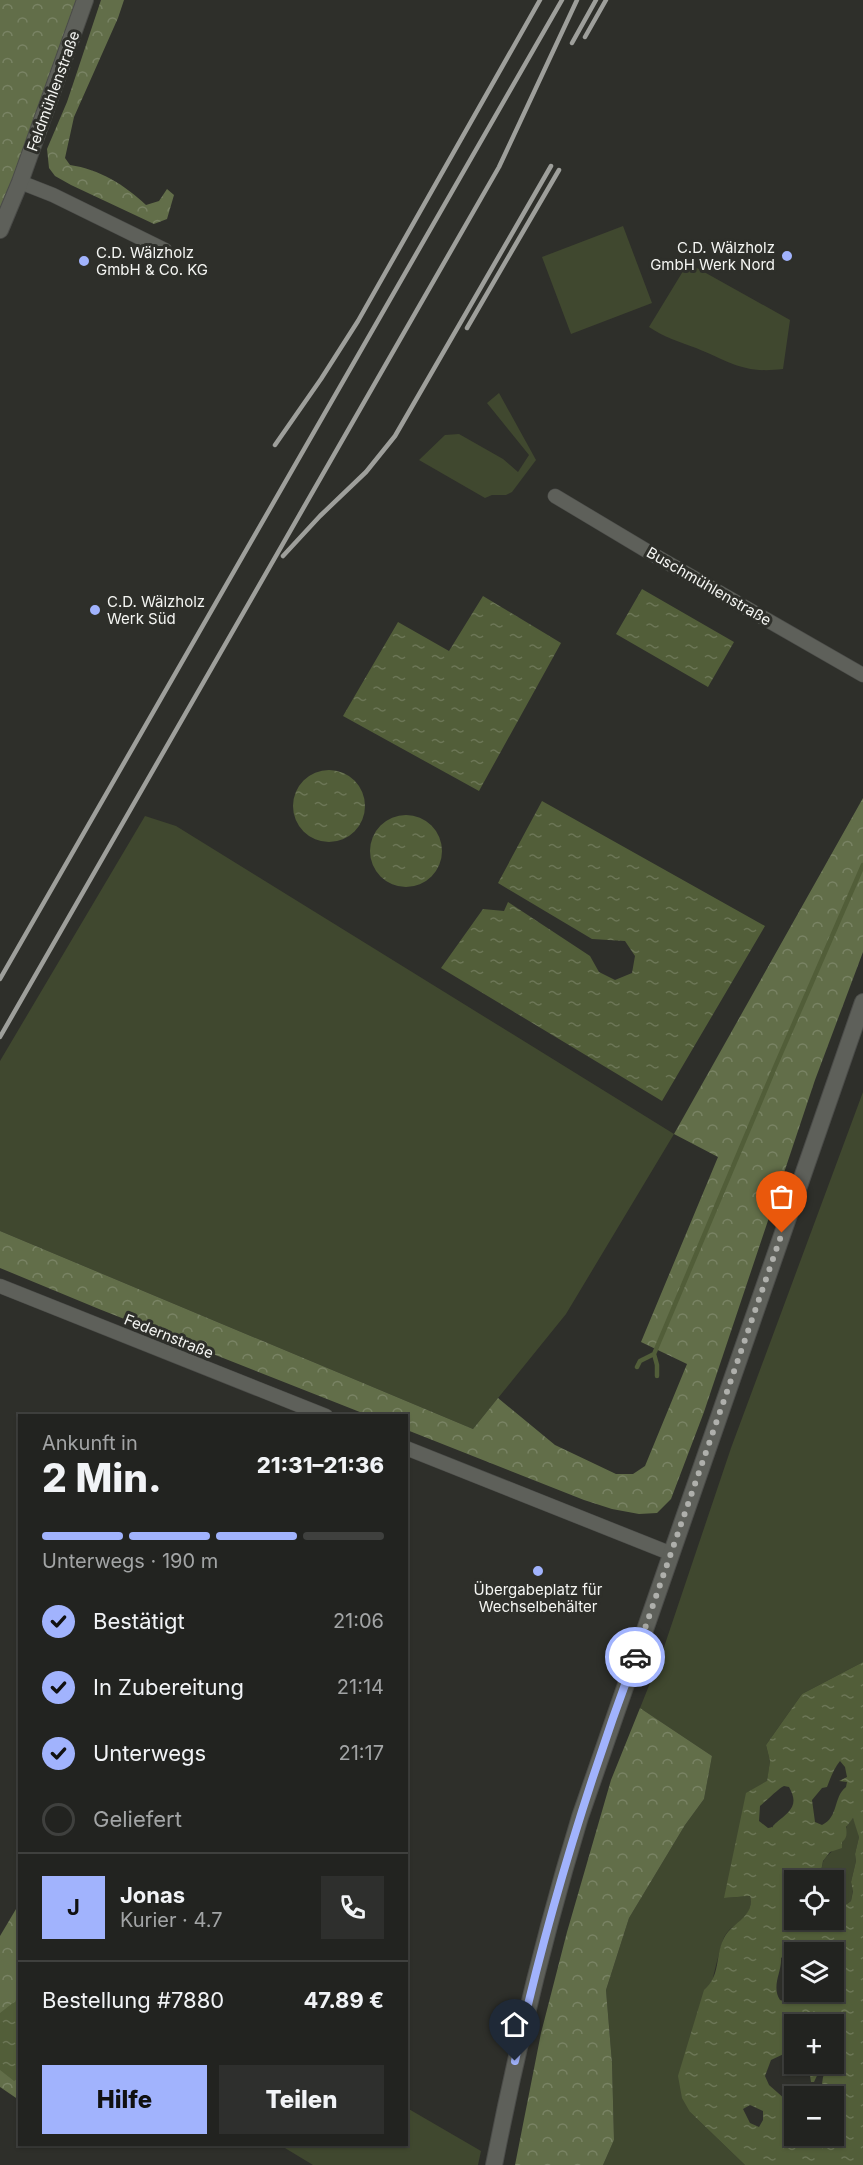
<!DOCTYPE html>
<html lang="de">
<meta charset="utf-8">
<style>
:root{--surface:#222320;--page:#2e2f2d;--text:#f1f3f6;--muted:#a2a4a5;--line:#3f403e;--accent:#a1b3fd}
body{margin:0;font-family:Inter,sans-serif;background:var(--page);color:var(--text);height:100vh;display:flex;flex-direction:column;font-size:22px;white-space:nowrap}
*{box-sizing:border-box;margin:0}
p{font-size:20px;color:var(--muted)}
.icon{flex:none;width:33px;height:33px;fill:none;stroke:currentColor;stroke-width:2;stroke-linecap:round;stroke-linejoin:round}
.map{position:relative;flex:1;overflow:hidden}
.sheet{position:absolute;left:18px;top:1414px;width:390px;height:732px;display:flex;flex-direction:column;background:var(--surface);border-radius:0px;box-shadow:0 2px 4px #0004,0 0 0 2px var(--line)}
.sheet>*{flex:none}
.controls{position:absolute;left:784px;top:1870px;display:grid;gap:12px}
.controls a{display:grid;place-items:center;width:60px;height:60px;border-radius:0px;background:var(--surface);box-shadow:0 2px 4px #0004,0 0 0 2px var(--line);font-size:30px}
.pin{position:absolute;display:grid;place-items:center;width:51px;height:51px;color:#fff;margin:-62px -26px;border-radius:50% 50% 50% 0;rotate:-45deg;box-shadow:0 0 6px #0007}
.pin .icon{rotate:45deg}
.courier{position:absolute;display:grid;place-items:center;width:60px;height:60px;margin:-30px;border:4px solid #a1b3fd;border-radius:50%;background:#fff;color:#222;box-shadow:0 2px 8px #0007}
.head em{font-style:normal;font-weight:800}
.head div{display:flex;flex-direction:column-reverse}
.head{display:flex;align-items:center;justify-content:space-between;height:102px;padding:0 24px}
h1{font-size:39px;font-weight:800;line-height:45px}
.bar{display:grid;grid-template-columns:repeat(4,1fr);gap:9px 6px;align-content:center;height:72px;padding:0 24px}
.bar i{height:8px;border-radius:4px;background:var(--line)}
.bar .on{background:var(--accent)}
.bar p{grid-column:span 4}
.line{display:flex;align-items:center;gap:15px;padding:0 24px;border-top:2px solid var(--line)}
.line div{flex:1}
.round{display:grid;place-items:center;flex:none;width:63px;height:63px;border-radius:0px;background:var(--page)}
ol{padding:0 24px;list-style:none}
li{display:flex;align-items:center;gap:18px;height:66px}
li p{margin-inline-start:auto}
li .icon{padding:6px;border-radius:50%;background:var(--accent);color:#111;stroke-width:4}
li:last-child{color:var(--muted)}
li i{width:33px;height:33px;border:3px solid var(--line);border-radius:50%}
.cta{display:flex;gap:12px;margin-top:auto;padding:12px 24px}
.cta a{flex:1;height:69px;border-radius:0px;background:var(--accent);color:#111;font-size:24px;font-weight:800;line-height:69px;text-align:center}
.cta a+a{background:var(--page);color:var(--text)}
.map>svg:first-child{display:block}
</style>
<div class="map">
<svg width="863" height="2165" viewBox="0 0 863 2165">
<defs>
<pattern id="forest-crowns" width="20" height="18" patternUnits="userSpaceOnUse" patternTransform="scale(1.5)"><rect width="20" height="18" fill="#626e49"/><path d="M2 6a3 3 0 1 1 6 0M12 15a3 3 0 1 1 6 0" fill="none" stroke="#798364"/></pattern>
<pattern id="water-ripples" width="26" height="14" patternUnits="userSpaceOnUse" patternTransform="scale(1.5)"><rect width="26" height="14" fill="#525e39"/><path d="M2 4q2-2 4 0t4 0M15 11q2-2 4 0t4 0" fill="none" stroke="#6c7656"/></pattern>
</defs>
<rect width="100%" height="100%" fill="#2e2f2a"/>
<path fill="#40482f" d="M623,226l29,77 -81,31 -29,-77z
M688,263l102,57 -7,49c-40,5 -52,-7 -87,-21 -17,-6 -32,-11 -47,-21z
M499,393l37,67 -24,32 -6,3h-14l-7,3 -66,-38 26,-25 14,-1 44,25 15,13 11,-17 -42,-52z
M145,816l31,10 498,308 -108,180 -93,115 -473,-198v-170z
M863,1092v570l-61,32 -36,51 4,16 -3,21 -42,116 25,-2c5,25 -21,26 -27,44 -17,55 -23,115 -33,172l55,53h-142l11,-25 -2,-77 -6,-73 23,-72 56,-93 19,-26 8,-43 -72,-48 22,-55 69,-205z
M853,1818l5,11 1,8 -4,17 1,7 -5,21 2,8 -2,11 -4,3 -13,3v-26h-15c3,-6 2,-12 4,-19 4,-9 15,-13 19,-22 4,-8 3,-16 11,-22z
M407,2108l74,43 -3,14h-165l-33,-20h126z"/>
<path fill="url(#forest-crowns)" d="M0,0h85l-85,230z
M101,0h23l-6,18 -44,99 -9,41 5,7c29,4 55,20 76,40l13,-4 8,-12 7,6 -7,24 -13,5 -83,-39 -16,-9 -6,-8 -2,-19 20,-47z
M863,798v154l-48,128 -111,332 -33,87 -14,14 -18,1 -27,-5 -28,-9 -177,-70 -1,-14h-36l-271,-107 -99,-41v-37l473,198 25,-31 57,47 61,29h17l12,-8 42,-102 -46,-22 77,-185 -44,-23z
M640,1708l72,48 -8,43 -19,26 -56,93 -23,72 6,73 2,77 -11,25h-88l26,-132 26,-101 44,-152z
M19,1904v196l-19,-13v-151z"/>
<path fill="url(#water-ripples)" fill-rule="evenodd" d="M642,589l92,53 -26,45 -92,-53z
M483,596l78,47 -82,148 -136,-75 55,-94 51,29z
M293 806a36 36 0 1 1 72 0a36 36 0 1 1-72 0Z
M542,801l223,125 -103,175 -221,-133 42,-59 21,2 4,-9 82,54 9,16 16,8 17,-7 3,-17 -10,-15 -33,-2 -94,-56z
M370 851a36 36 0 1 1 72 0a36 36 0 1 1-72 0Z
M863,1662v503h-118l-55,-53 -8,-14 -4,-22 26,-86c17,-14 11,-35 20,-52 8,-16 31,-21 26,-42l-26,2 22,-105 21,-12 3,-20 -4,-16 36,-51zM840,1761l5,6 2,10 -8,4 8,1 -1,5c-13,10 -7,30 -24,38l-7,-3 -3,-22 10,-12 5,-1c3,-8 7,-19 13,-26zM784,1786l5,1c11,19 0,25 -13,36 -7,6 1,3 -8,5l-9,-7 1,-15c5,-4 19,-18 24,-20zM853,1818l6,19 -4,17 1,7 -5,21 2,9 -2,10 -4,3 -13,3v13h-39v-39h24l4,-20 7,-9 12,-4v-6c5,-4 5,-8 4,-15zM792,1949h3l5,4h34v39h-39l-6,8 -6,1 -3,-1c-9,-14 2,-28 1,-42zM795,2025h39v39h-20l1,3 -5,9 1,6h3l8,-17 6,2 -5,10 -2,14 -4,1 -3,-3 -3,3 1,4 -4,1h26v39h-39l-1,-29 -25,-22 -4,-9 6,-16 19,-9 5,4zM750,2105l13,6v9l-4,7 -9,-4 -7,-14z
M19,1998v80l-5,3 -14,-11v-57z"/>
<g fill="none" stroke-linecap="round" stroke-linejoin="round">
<path stroke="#525e39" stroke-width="4.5" d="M637,1367l3,-6 14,-7
M657,1376v-11l-3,-11 121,-287 88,-202"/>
<defs>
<path id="minor" d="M20,182l33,13 112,55
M555,496l92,55 216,124
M0,1286l326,130
M406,1448l266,106"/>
<path id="tertiary" d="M0,230l20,-48 65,-182
M494,2165c23,-117 51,-233 86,-348l283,-815"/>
</defs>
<use href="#minor" stroke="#4b4c49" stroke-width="15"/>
<use href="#tertiary" stroke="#4b4c49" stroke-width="18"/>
<use href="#minor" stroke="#5e605a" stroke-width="14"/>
<use href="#tertiary" stroke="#5e605a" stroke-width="16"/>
<path stroke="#9e9f9b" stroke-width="4.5" d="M585,37l21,-37
M572,43l24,-43
M467,328l92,-158
M275,445l46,-66 37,-58 182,-321
M283,556l37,-40 46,-44 29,-36 156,-270
M0,979l562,-979
M0,1037l499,-870 78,-167"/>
</g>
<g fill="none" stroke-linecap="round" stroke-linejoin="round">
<path stroke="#afb0ac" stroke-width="6" stroke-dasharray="0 10.8" d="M635,1657l147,-424"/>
<path stroke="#a1b3fd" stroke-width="8" d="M515,2061c30,-137 71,-272 120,-404"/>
</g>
<g fill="#a1b3fd" stroke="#2e2f2a" stroke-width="2">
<circle cx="787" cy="256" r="6"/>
<circle cx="84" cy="261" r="6"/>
<circle cx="95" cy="610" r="6"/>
<circle cx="538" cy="1571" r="6"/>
</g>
<g text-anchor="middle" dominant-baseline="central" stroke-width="6" stroke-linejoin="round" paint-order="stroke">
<g font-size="15" fill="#f4f5f2" stroke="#2e2f2a">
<text transform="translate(53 91) rotate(-70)">Feldmühlenstraße</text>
<text transform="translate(709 586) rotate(30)">Buschmühlenstraße</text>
<text transform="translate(169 1336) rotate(22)">Federnstraße</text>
</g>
<g font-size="15" fill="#f4f5f2" stroke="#2e2f2a" text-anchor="start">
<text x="775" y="247" text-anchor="end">C.D. Wälzholz<tspan x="775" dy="17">GmbH Werk Nord</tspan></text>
<text x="96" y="252">C.D. Wälzholz<tspan x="96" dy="17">GmbH &amp; Co. KG</tspan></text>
<text x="107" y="601">C.D. Wälzholz<tspan x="107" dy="17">Werk Süd</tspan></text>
<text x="538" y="1589" text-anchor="middle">Übergabeplatz für<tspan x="538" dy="17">Wechselbehälter</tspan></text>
</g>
</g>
</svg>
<div class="controls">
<a><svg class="icon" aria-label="locate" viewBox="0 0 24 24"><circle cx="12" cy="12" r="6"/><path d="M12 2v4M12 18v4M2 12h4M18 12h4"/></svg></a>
<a><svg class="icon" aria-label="layers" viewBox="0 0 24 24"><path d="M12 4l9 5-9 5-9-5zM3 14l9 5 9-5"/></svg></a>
<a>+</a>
<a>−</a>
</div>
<div class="pin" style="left:782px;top:1233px;background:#ea580c"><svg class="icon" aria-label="bag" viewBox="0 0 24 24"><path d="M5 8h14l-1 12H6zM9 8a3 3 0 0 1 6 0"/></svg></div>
<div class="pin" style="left:515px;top:2061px;background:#1f2937"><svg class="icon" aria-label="home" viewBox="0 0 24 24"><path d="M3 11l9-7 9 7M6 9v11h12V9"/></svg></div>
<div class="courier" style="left:635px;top:1657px"><svg class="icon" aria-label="car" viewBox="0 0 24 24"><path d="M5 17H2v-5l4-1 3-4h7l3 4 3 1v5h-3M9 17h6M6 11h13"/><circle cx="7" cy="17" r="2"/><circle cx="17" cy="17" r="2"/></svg></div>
<section class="sheet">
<div class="head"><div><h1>2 Min.</h1><p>Ankunft in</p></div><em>21:31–21:36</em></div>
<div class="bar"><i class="on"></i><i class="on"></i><i class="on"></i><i></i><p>Unterwegs · 190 m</p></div>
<ol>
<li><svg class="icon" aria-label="check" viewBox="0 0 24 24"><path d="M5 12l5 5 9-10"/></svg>Bestätigt<p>21:06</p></li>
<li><svg class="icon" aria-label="check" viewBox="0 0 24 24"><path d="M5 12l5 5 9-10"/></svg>In Zubereitung<p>21:14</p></li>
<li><svg class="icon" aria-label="check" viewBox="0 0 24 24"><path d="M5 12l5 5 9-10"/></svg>Unterwegs<p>21:17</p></li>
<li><i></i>Geliefert</li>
</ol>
<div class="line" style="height:108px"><b class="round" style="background:var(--accent);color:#111">J</b><div><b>Jonas</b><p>Kurier · 4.7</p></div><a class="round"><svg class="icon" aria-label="phone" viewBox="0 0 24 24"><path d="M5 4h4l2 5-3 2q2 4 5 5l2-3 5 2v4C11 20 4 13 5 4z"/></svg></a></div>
<div class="line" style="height:78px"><div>Bestellung #7880</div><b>47.89 €</b></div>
<div class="cta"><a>Hilfe</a><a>Teilen</a></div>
</section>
</div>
